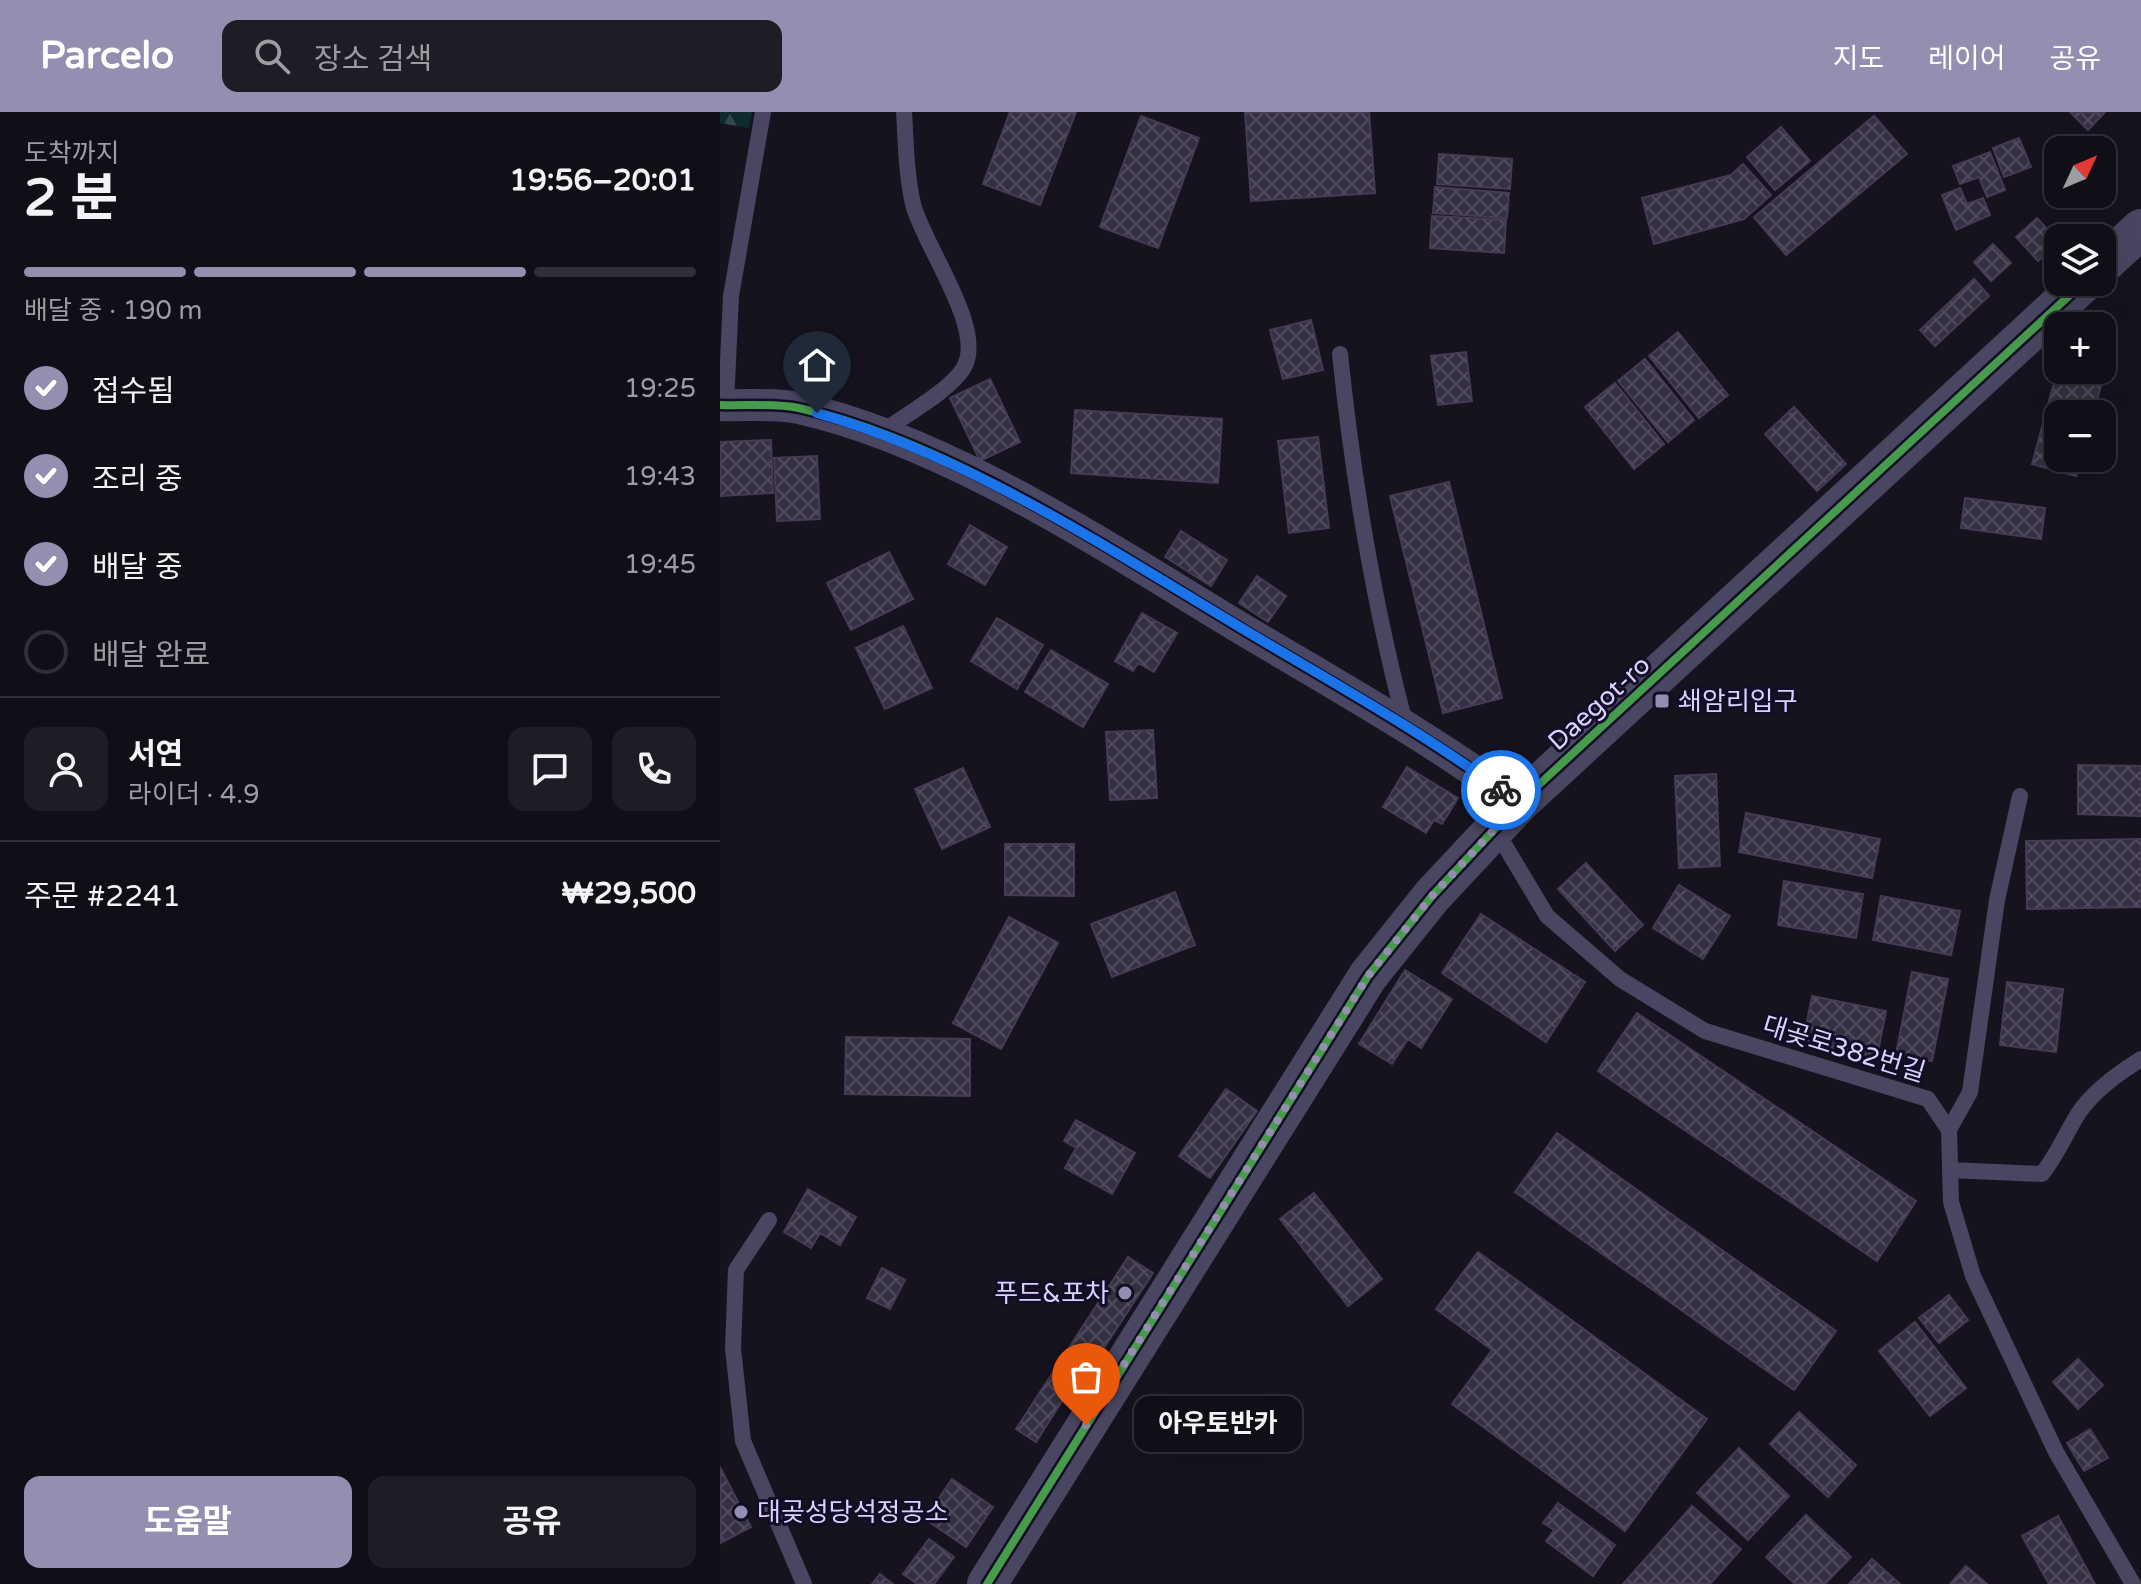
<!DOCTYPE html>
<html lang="ko">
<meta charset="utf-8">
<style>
:root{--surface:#100e17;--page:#1e1c24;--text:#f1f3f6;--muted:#9c9ca1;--line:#302e36;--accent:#958eb1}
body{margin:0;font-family:"Varela Round","Noto Sans KR",sans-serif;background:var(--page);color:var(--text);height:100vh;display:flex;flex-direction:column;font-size:30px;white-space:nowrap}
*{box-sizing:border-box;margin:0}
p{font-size:26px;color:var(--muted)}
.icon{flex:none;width:44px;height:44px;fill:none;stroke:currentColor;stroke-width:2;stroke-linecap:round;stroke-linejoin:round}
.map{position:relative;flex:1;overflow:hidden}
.details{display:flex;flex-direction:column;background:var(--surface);width:720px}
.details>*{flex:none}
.needle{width:52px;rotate:46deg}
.fabs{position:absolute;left:1324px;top:24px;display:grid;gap:16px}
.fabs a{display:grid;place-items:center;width:72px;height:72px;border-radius:16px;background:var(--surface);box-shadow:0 8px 32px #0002,0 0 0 2px var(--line);font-size:40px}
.pin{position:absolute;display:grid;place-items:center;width:68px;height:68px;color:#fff;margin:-82px -34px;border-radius:50% 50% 50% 0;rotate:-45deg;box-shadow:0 0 8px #0007}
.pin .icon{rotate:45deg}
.courier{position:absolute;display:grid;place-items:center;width:80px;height:80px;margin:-40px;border:6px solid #1a73e8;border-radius:50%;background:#fff;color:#222;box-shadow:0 2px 10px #0007}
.bubble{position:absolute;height:56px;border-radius:16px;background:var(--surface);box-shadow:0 8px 32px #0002,0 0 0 2px var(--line);font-size:26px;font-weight:700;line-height:56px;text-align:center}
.overview em{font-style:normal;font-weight:700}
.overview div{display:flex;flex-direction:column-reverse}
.overview{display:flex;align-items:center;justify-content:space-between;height:136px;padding:0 24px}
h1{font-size:52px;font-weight:700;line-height:60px}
.bar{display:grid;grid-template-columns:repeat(4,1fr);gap:12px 8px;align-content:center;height:96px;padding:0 24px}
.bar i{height:10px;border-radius:6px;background:var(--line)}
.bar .current{background:var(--accent)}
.bar p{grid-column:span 4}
.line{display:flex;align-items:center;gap:20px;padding:0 24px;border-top:2px solid var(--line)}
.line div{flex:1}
.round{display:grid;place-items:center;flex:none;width:84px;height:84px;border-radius:16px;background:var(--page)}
ol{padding:0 24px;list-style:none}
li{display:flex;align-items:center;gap:24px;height:88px}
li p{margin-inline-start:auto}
li .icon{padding:8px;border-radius:50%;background:var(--accent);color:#fff;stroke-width:4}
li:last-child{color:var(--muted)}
li i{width:44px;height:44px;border:4px solid var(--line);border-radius:50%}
.cta{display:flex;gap:16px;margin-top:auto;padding:16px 24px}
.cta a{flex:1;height:92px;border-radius:16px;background:var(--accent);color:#fff;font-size:32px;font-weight:700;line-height:92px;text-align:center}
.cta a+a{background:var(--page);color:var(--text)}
header{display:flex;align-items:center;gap:48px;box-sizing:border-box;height:112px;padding:0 40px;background:var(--accent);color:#fff}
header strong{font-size:38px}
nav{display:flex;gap:44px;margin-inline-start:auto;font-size:28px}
.search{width:560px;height:72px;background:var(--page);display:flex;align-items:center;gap:20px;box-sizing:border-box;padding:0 28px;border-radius:16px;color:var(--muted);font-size:30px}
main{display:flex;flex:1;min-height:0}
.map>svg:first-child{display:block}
</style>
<header>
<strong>Parcelo</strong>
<div class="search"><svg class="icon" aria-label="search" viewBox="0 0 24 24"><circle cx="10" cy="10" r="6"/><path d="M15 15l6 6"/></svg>장소 검색</div>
<nav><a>지도</a><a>레이어</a><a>공유</a></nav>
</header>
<main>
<section class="details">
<div class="overview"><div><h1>2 분</h1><p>도착까지</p></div><em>19:56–20:01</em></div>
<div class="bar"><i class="current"></i><i class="current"></i><i class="current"></i><i></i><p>배달 중 · 190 m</p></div>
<ol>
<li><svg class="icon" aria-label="check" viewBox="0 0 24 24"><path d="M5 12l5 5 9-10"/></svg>접수됨<p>19:25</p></li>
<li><svg class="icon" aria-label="check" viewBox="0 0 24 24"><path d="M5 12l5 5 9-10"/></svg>조리 중<p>19:43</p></li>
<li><svg class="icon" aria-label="check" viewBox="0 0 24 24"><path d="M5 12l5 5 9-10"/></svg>배달 중<p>19:45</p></li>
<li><i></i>배달 완료</li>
</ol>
<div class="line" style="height:144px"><a class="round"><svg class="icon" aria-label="person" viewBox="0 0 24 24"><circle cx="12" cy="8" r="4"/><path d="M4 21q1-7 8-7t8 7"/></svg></a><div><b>서연</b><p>라이더 · 4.9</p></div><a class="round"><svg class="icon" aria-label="chat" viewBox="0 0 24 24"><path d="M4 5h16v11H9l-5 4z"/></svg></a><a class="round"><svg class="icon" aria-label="phone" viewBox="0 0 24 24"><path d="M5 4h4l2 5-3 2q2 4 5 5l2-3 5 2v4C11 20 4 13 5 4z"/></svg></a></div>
<div class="line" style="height:104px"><div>주문 #2241</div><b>₩29,500</b></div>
<div class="cta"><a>도움말</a><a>공유</a></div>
</section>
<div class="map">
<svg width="1421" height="1472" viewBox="0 0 1421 1472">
<defs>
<pattern id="forest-firs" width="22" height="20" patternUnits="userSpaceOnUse" patternTransform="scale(2)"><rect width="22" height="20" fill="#102b2e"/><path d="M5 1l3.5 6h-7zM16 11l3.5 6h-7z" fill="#32494d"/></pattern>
<pattern id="building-cross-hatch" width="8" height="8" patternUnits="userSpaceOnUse" patternTransform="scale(2)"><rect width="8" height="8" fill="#343042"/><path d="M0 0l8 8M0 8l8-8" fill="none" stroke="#514d5e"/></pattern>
</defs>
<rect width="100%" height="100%" fill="#16131f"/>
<path fill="url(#forest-firs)" d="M0,0h32l-3,16 -29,-5z"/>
<path fill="url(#building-cross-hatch)" stroke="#433c54" stroke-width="2" d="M290,0h66l-36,93 -57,-21z
M525,0h124l6,81 -124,8z
M1350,0h35l-17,18z
M421,4l58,22 -41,110 -58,-21z
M1154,4l33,38 -121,101 -32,-38z
M1061,15l29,34 -35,29 -28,-33z
M1299,26l12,29 -27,10 -11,-29z
M1270,40l15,38 -18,7 -8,-20 -19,7 -7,-18z
M719,42l73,5 -2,30 -73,-5z
M1023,52l28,31 -27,24 -90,25 -12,-46 89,-23z
M715,75l74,6 -2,25 -74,-5z
M1240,76l7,16 16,-6 7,17 -34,15 -14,-35z
M712,104l74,4 -2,33 -74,-5z
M1317,106l21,23 -20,20 -22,-24z
M1273,132l18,19 -20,18 -17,-19z
M1254,167l15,17 -54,50 -15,-16z
M591,208l12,50 -40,9 -13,-49z
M958,220l50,63 -29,23 -50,-62z
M1382,231l10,3 -19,68h-35v44h23l-5,18 -44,-12 26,-96 44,2z
M746,240l6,49 -34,4 -7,-49z
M925,247l49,61 -26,22 -50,-61z
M270,267l30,63 -40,19 -30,-63z
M895,271l49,61 -30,25 -49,-62z
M1074,295l52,57 -29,27 -52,-57z
M355,298l147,9 -4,64 -147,-10z
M598,325l11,91 -40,5 -11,-92z
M51,328l2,53 -53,3v-54z
M97,344l3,63 -43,2 -3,-63z
M729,370l53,216 -59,15 -53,-217z
M1245,386l80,10 -4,31 -80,-11z
M250,413l37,22 -22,38 -37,-21z
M461,419l46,29 -16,26 -46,-29z
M169,440l24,47 -62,31 -24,-47z
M537,464l29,20 -18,26 -29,-19z
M422,501l35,20 -23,39 -16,-9 -5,8 -18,-10z
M277,506l46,27 -26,44 -46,-28z
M183,514l29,62 -47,21 -29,-61z
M331,538l57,34 -25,43 -58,-35z
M433,618l4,68 -47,2 -4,-68z
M1358,653l63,1v50l-63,-2z
M687,655l51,31 -16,26 -8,-4 -8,13 -43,-26z
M243,656l27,59 -48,22 -27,-60z
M996,662l4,92 -41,2 -4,-92z
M1026,701l134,26 -8,39 -133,-26z
M1421,727v68l-114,2 -1,-68z
M285,732h69v52l-69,-1z
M866,751l57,62 -28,26 -57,-62z
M1064,769l79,13 -7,44 -78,-13z
M959,773l51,31 -27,43 -50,-31z
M455,780l20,53 -83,32 -21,-53z
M1161,784l79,15 -9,44 -78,-15z
M761,802l104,68 -39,60 -104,-69z
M289,805l49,26 -57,106 -48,-26z
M685,858l47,29 -31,49 -13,-9 -16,25 -33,-20z
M1192,860l36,7 -16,82 -36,-7z
M1287,870l56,7 -7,63 -56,-7z
M1092,884l74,15 -9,46 -74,-15z
M917,901l279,188 -39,60 -279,-190z
M126,925l124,2v57l-125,-2z
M506,977l31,22 -47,67 -31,-22z
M356,1008l59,33 -23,41 -47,-26 11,-20 -12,-7z
M837,1021l279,198 -42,59 -279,-198z
M88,1077l48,28 -16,28 -20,-12 -9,15 -27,-16z
M594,1081l68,86 -34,27 -68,-87z
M758,1140l229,167 -82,112 -173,-127 40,-54 -56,-41z
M408,1145l25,16 -72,110 -24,-17z
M162,1156l23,12 -15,29 -23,-11z
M1229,1183l19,25 -29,23 -20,-25z
M1195,1210l51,66 -36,28 -51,-65z
M1358,1247l25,26 -25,24 -25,-27z
M337,1254l19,13 -40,63 -20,-13z
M1079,1300l57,53 -28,32 -58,-53z
M1370,1317l18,29 -24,13 -17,-28z
M1019,1336l50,48 -41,44 -51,-47z
M0,1355l31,60 -31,16z
M232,1367l41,28 -27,40 -41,-28z
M838,1391l57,42 -22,31 -47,-35 8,-11 -11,-7z
M972,1394l49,43 -31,35h-87z
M1086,1403l45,42 -26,27h-30l-29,-27z
M1338,1404l37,68h-46l-27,-48z
M209,1427l25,18 -20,27h-17l-14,-10z
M1152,1447l28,25h-51z
M1246,1454l21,18h-37z
M160,1462l13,10h-21z"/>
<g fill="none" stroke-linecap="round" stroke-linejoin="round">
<path stroke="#494661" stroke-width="16" d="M620,242c13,125 33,247 65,369
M6,293l5,-109 32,-184
M161,321c22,-17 67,-41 82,-64 25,-38 -40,-124 -50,-165 -7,-31 -7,-61 -9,-92
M775,717l52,87 73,63 85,52 223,68 21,31 2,72 22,74 83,176 77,132
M1229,1018l21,-38 27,-192 23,-104
M1230,1058l92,4c15,-19 23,-39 36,-60 14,-22 42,-42 63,-55
M49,1108l-33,50 -3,78 10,93 61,143"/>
<path stroke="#494661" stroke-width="32" d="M0,293c25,1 54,-2 79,3 149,33 312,142 443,221 94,56 189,109 277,174"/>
<path stroke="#494661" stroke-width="40" d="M1382,153l39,-36
M267,1472l381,-608 64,-80 87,-93 565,-521"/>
<defs>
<path id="cycleway" d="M0,293c25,1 54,-2 79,3 149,33 312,142 443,221 94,56 189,109 277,174
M267,1472l381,-608 64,-80 87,-93 565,-521"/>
</defs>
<use href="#cycleway" stroke="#130d25" stroke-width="13"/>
<use href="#cycleway" stroke="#469c4c" stroke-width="8"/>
</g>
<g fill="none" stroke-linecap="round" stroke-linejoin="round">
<path stroke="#958eb1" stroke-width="8" stroke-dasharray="0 14.4" d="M366,1313l282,-449 64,-80 87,-93 -18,-13"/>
<path stroke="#1a73e8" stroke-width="10" d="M97,301c151,43 287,133 421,213 88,53 180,103 263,164"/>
</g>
<g fill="#958eb1" stroke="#130d25" stroke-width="3">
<rect x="934" y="581" width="16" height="16" rx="4"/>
<circle cx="405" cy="1181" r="8"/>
<circle cx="21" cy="1400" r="8"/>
</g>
<g text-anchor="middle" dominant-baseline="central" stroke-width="6" stroke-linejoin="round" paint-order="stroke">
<g font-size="26" fill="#dad1ff" stroke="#130d25" text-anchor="start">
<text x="958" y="589">쇄암리입구</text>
<text x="389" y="1181" text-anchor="end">푸드&amp;포차</text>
<text x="37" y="1400">대곶성당석정공소</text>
</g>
<g font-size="26" fill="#dad1ff" stroke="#130d25">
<text transform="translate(879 591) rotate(-42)">Daegot-ro</text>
<text transform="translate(1124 937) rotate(17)">대곶로382번길</text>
</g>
</g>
</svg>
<div class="fabs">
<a><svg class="needle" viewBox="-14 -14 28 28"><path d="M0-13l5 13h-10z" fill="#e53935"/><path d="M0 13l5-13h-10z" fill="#9c9ca1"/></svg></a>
<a><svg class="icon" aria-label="layers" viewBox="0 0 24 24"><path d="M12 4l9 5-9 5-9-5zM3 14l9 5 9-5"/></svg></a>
<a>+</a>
<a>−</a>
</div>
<div class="pin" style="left:366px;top:1313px;background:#ea580c"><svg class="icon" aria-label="bag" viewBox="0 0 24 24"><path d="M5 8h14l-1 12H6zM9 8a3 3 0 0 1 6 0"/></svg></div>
<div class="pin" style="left:97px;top:301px;background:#1f2937"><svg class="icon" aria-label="home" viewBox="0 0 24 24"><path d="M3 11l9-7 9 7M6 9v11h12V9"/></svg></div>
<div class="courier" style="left:781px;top:678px"><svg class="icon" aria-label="bike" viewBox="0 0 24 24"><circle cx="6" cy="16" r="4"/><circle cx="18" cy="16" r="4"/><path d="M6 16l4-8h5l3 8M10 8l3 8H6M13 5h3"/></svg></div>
<div class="bubble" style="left:414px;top:1284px;width:168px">아우토반카</div>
</div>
</main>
